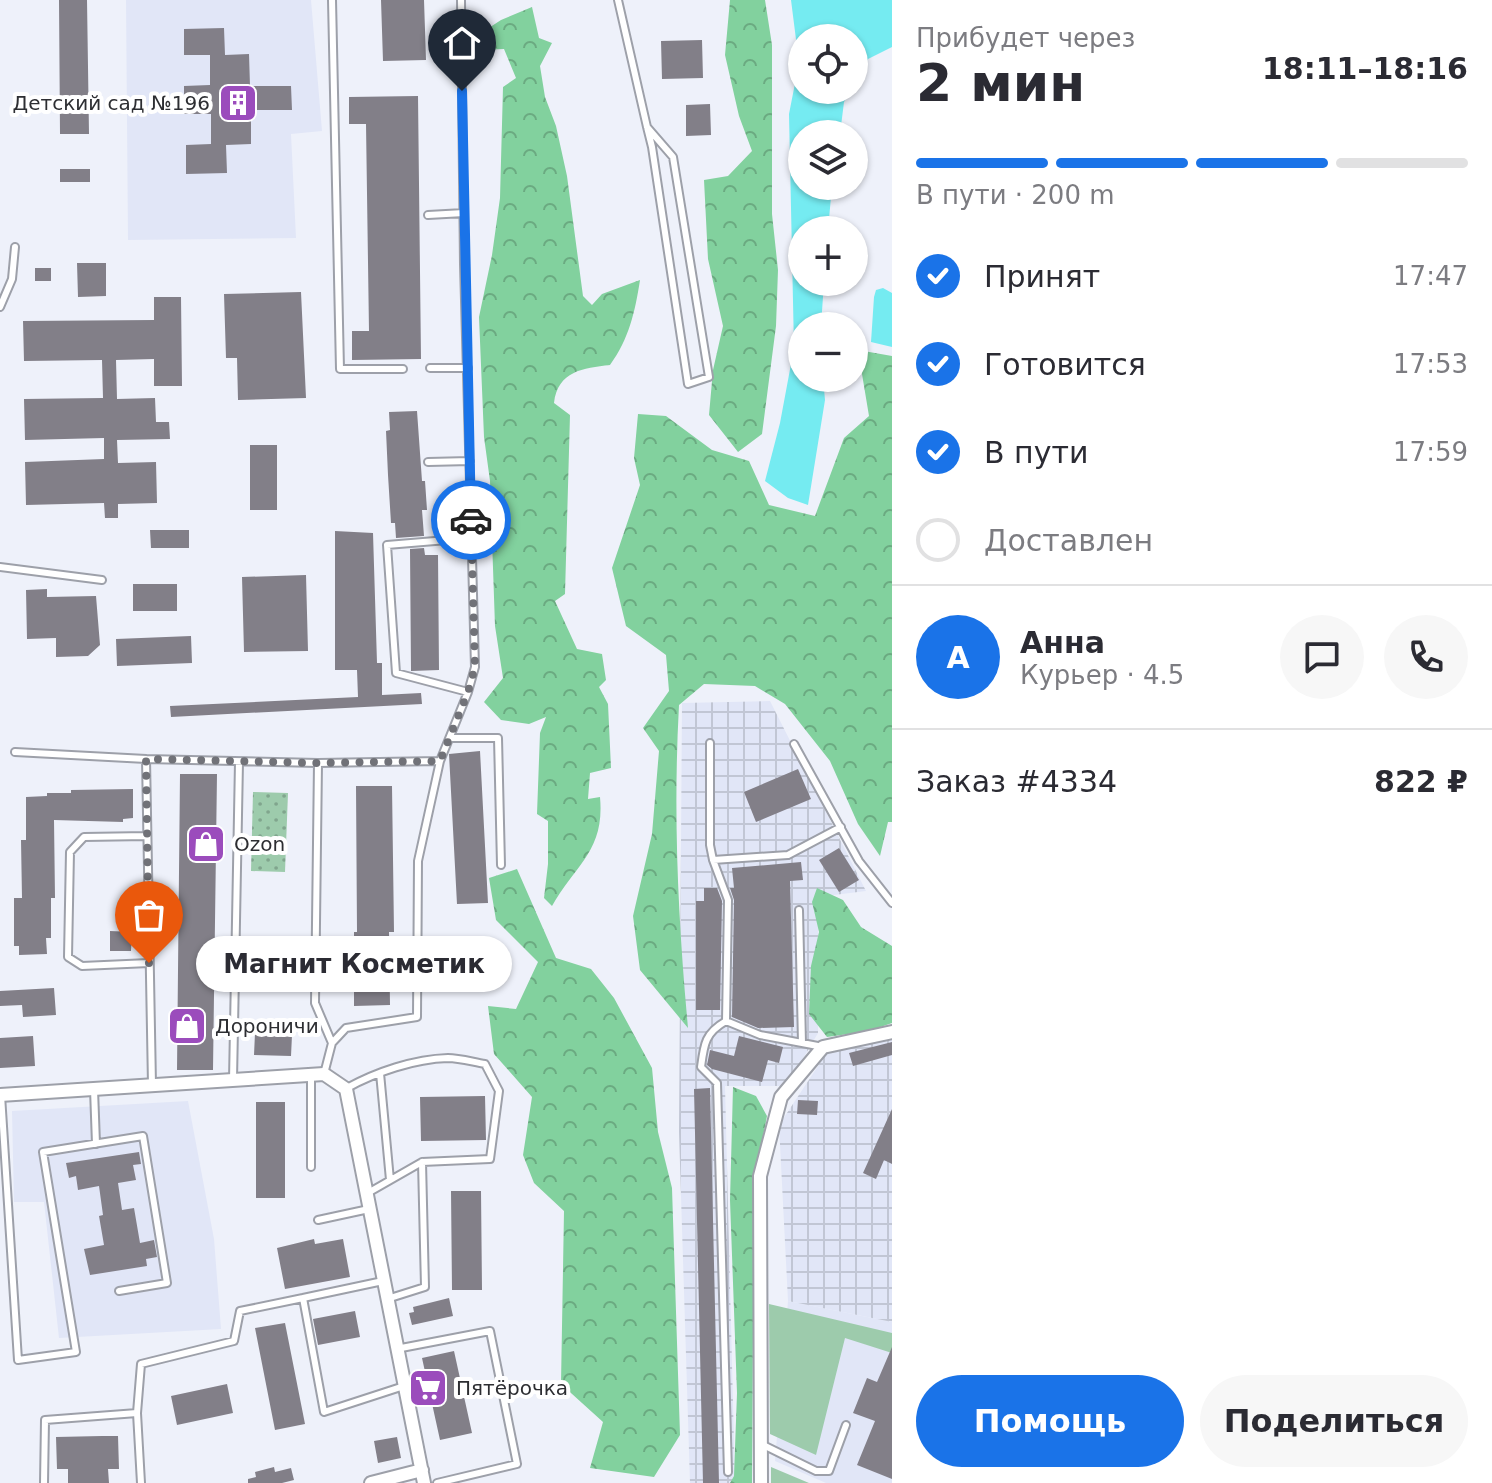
<!DOCTYPE html>
<html lang="ru">
<meta charset="utf-8">
<style>
:root{--surface:#fff;--page:#f7f7f7;--text:#2b2b33;--muted:#7c7c81;--line:#e1e1e2;--accent:#1a73e8}
body{margin:0;font-family:"DejaVu Sans",sans-serif;background:var(--page);color:var(--text);height:100vh;display:flex;flex-direction:column;font-size:30px;white-space:nowrap}
*{box-sizing:border-box;margin:0}
p{font-size:26px;color:var(--muted)}
.icon{flex:none;width:44px;height:44px;fill:none;stroke:currentColor;stroke-width:2;stroke-linecap:round;stroke-linejoin:round}
.map{position:relative;flex:1;overflow:hidden}
.panel{display:flex;flex-direction:column;background:var(--surface);width:600px}
.panel>*{flex:none}
.fabs{position:absolute;left:788px;top:24px;display:grid;gap:16px}
.fabs a{display:grid;place-items:center;width:80px;height:80px;border-radius:50%;background:var(--surface);box-shadow:0 2px 6px #0004;font-size:40px}
.pin{position:absolute;display:grid;place-items:center;width:68px;height:68px;color:#fff;margin:-82px -34px;border-radius:50% 50% 50% 0;rotate:-45deg;box-shadow:0 0 8px #0007}
.pin .icon{rotate:45deg}
.courier{position:absolute;display:grid;place-items:center;width:80px;height:80px;margin:-40px;border:6px solid #1a73e8;border-radius:50%;background:#fff;color:#222;box-shadow:0 2px 10px #0007}
.bubble{position:absolute;height:56px;border-radius:28px;background:var(--surface);box-shadow:0 2px 6px #0004;font-size:26px;font-weight:800;line-height:56px;text-align:center}
.headline em{font-style:normal;font-weight:800}
.headline div{display:flex;flex-direction:column-reverse}
.headline{display:flex;align-items:center;justify-content:space-between;height:136px;padding:0 24px}
h1{font-size:52px;font-weight:800;line-height:60px}
.bar{display:grid;grid-template-columns:repeat(4,1fr);gap:12px 8px;align-content:center;height:96px;padding:0 24px}
.bar i{height:10px;border-radius:6px;background:var(--line)}
.bar .on{background:var(--accent)}
.bar p{grid-column:span 4}
.line{display:flex;align-items:center;gap:20px;padding:0 24px;border-top:2px solid var(--line)}
.line div{flex:1}
.round{display:grid;place-items:center;flex:none;width:84px;height:84px;border-radius:42px;background:var(--page)}
ol{padding:0 24px;list-style:none}
li{display:flex;align-items:center;gap:24px;height:88px}
li p{margin-inline-start:auto}
li .icon{padding:8px;border-radius:50%;background:var(--accent);color:#fff;stroke-width:4}
li:last-child{color:var(--muted)}
li i{width:44px;height:44px;border:4px solid var(--line);border-radius:50%}
.primary-button{display:flex;gap:16px;margin-top:auto;padding:16px 24px}
.primary-button a{flex:1;height:92px;border-radius:48px;background:var(--accent);color:#fff;font-size:32px;font-weight:800;line-height:92px;text-align:center}
.primary-button a+a{background:var(--page);color:var(--text)}
main{display:flex;flex:1;min-height:0}
.map>svg:first-child{display:block}
</style>
<main>
<div class="map">
<svg width="892" height="1483" viewBox="0 0 892 1483">
<defs>
<pattern id="industrial-grid" width="8" height="8" patternUnits="userSpaceOnUse" patternTransform="scale(2)"><rect width="8" height="8" fill="#e1e6f7"/><path d="M0 4h8M4 0v8" fill="none" stroke="#c1c6d4"/></pattern>
<pattern id="forest-crowns" width="20" height="18" patternUnits="userSpaceOnUse" patternTransform="scale(2)"><rect width="20" height="18" fill="#82d19e"/><path d="M2 6a3 3 0 1 1 6 0M12 15a3 3 0 1 1 6 0" fill="none" stroke="#6baa81"/></pattern>
<pattern id="park-dots" width="8" height="8" patternUnits="userSpaceOnUse" patternTransform="scale(2)"><rect width="8" height="8" fill="#9dcbac"/><path d="M2 2h.1M6 6h.1" fill="none" stroke="#80a58d" stroke-width="1.8" stroke-linecap="round"/></pattern>
</defs>
<rect width="100%" height="100%" fill="#eef1fa"/>
<path fill="#e1e6f7" d="M126,0h185l11,131 -31,3 5,104 -168,2z
M188,1101l26,138 7,90 -162,9 -15,-136h-30l-2,-91z
M788,1301l104,21v161h-66l-51,-22z"/>
<path fill="url(#industrial-grid)" d="M770,701l96,190 -48,6v136l-31,53h-62l10,397h-45l-11,-351 3,-429z
M892,1038v284l-104,-21 -9,-176 47,-71z"/>
<path fill="#9dcbac" d="M769,1304l123,29v20l-47,-15 -29,117 -46,-21z
M771,1467l38,16h-38z"/>
<path fill="url(#forest-crowns)" d="M730,0h35l7,45v169l6,56 -2,56 -14,108 -24,18 -29,-37 4,-45 10,-44 -15,-67 -4,-79 24,-4 24,-25 -13,-35 -14,-61z
M532,7l7,31 13,5 -12,23 5,31 11,29 11,50 16,120 9,9 10,-11 38,-14c-5,32 -11,59 -30,85 -27,3 -52,6 -56,38l16,12 -5,179 -10,7 22,48 25,5 4,26 -7,7 9,17 3,64 -21,5 -2,26 12,-2c5,54 -25,68 -48,109l-8,-8 4,-34v-43l-11,-7 3,-81 6,-16 -17,7 -28,-4 -17,-18 19,-24 -8,-52 -5,-145 -6,-44 -5,-120 13,-62 8,-57 3,-111 13,-9 -12,-29 -27,1 1,-15 23,-15z
M858,350l34,6v466h-4l-8,34 -22,-32 -28,-63 -45,-57 -30,-18 -51,-2 -25,21c-6,110 -1,213 9,323l-48,-58 -7,-54 19,-82 7,-83 -16,-23 26,-37 -3,-36 -40,-29 -14,-58 28,-83 -6,-27 4,-44 28,2 46,34 37,11 20,44 46,11 29,-78 25,-22z
M517,869l39,89 35,11 23,29 38,70 6,64 14,56 8,247 -26,42 -64,-9 13,-46 -42,-38 3,-173 -30,-28 -11,-28 9,-58 -38,-43 -6,-48 28,3 22,-47 -42,-42 -7,-42z
M817,888l26,12 18,27 31,19v77l-23,8 -42,6 -18,-23 2,-48 8,-34 -7,-30z
M733,1087l23,9 11,20 -13,67 -2,300h-22l4,-7 3,-83 -7,-193z"/>
<path fill="url(#park-dots)" d="M253,792l35,1 -3,79 -34,-1z"/>
<path fill="#75ebf1" d="M791,0h101v47l-24,12 -14,25v-46h-52v52h49l-7,12 -4,32h-38v52h30l-4,44h-26v52h22l-3,44h-19v52h21l2,22 -17,105 -20,-7 -23,-17 15,-58 14,-75 -5,-234 10,-51z
M883,288l9,5v54l-21,-5 3,-45 2,-7z"/>
<path fill="#827f88" d="M59,0h28l2,134h-29z
M381,0h43l2,60 -43,1z
M224,28l1,27 24,-1 1,32h41l1,24h-41v34l-25,1 1,28 -41,1v-29l25,-1v-30h-27v-28l26,-1v-30h-26v-26z
M702,40l1,38 -41,1 -1,-38z
M418,96l3,263 -69,1v-29h17l-3,-207h-17v-27z
M710,104l1,31 -25,1v-31z
M60,169h30v13h-30z
M77,263h29v33l-28,1z
M35,268h16v13h-16z
M301,292l5,106 -68,2 -1,-42h-11l-2,-64z
M154,297h27l1,89h-28v-27l-38,1 1,39 38,-1 1,24h13l1,17 -53,1 1,23 38,-1 1,41 -39,1v14h-13l-1,-15 -78,2 -1,-43 79,-3v-21l-79,2 -1,-41 79,-1 -1,-38 -78,1 -1,-40 131,-1z
M417,411l5,70h3l2,29h-5l2,26 -28,2 -1,-15h-4l-3,-48 -2,-44 4,-1 -1,-18z
M250,445h27v65h-27z
M150,530h39v18h-38z
M335,531l38,2 4,130h5v32l39,-2 1,11 -251,13 -1,-11 188,-9 -1,-27h-22z
M424,548l1,7h13l1,115 -28,1 -1,-122z
M306,575l2,76 -64,1 -2,-75z
M133,584h44v27h-44z
M47,589v8l49,-1 4,49 -12,11 -32,1v-19l-29,1 -1,-49z
M191,636l1,27 -75,3 -1,-27z
M480,751l8,152 -31,1 -8,-150z
M798,769l13,30 -55,23 -12,-30z
M180,774h37l-4,296h-36z
M356,786h36l2,146h-5l1,73 -36,1v-74h3z
M133,789v29l-10,1v3l-69,-2 1,78h-4v40h-5l1,16 -28,1v-9h-5v-48h8l-1,-58h5v-43l21,-1v-3h24v-3z
M839,848l20,32 -20,12 -20,-32z
M801,862l2,18 -13,1 4,146 -36,1 -26,-11 2,-117 -4,-12h4l-2,-20z
M704,888h13l5,13 -2,109h-24v-109h8z
M110,931l22,1 -1,19h-21z
M54,988l2,27 -33,2 -1,-12 -22,1v-15z
M255,1033l37,2 -1,21 -37,-1z
M33,1036l2,30 -35,2v-30z
M739,1036l44,11 -4,16 -11,-3 -6,22 -50,-13 -5,-4 3,-15 24,6z
M892,1042v13l-39,11 -4,-13z
M710,1088l9,395h-16l-9,-394z
M485,1096l1,44 -65,1 -1,-44z
M798,1100l20,1 -1,14 -20,-1z
M256,1102h29v96h-29z
M892,1109v55l-8,-4 -8,19 -13,-6z
M139,1152l2,12 -8,1 3,15 -18,3 4,27 12,-2 6,35 14,-3 3,17 -11,2 1,7 -57,9 -6,-26 20,-4 -5,-29 4,-1 -4,-29 -21,4 -2,-14 -7,2 -3,-15z
M451,1191h30l1,99h-30z
M314,1239l1,5 28,-5 7,38 -65,12 -8,-41z
M449,1298l4,18 -41,9 -3,-12 5,-1 -1,-5z
M355,1311l5,26 -42,8 -5,-26z
M285,1323l20,101 -30,6 -20,-102z
M892,1347v132l-35,-14 18,-44 -22,-8 14,-35 10,4z
M454,1351l18,82 -32,7 -18,-82z
M227,1384l6,29 -56,12 -6,-29z
M102,1436h16l1,33h-11l1,14h-41v-14h-11l-1,-32z
M397,1437l4,21 -23,5 -4,-22z
M274,1467l1,5 16,-4 3,12 -12,3h-34v-4l8,-2 -1,-5z"/>
<g fill="none" stroke-linecap="round" stroke-linejoin="round">
<defs>
<path id="service" d="M332,0l8,369h63
M618,0l29,127 5,20 36,237 21,-7 -36,-220 -26,-30
M428,215l36,-2
M0,307l12,-28 3,-32
M430,368h38
M428,462l42,-1
M0,567l102,13
M468,692l-72,-19 -9,-128 84,-7
M450,738h48l3,127
M710,743v102l3,15 75,-5 53,-28
M794,744l65,117 33,42
M15,752l131,7
M318,763l-3,240 17,40
M147,836l-63,1 -14,15 -2,105 14,9 67,-3
M713,860l15,40 -2,121 34,14 63,12
M799,910l3,133
M726,1021c-21,12 -22,23 -25,46l16,16 11,389
M380,1073l10,107
M324,1074l8,-31 14,-15 71,-11 1,-156 22,-100
M311,1075v92
M233,1080l6,-318
M152,1085l-6,-326 172,4 122,-2 28,-69 7,-25 -11,-403 -3,-264
M347,1088c29,-16 67,-29 101,-30 11,0 25,4 37,6l14,27 -9,68 -68,3 3,125 -38,12
M94,1089l2,55
M1,1095l17,265 58,-8 -33,-200 100,-16 24,147 -48,8
M366,1194l56,-32
M318,1220l51,-11
M303,1298l80,-17
M396,1349l94,-18 27,133 -80,19
M761,1444l55,27h13l17,-46
M44,1483l1,-63 92,-7
M141,1483l-4,-70 4,-49 93,-23 6,-30 63,-13 21,114 80,-26"/>
<path id="minor" d="M0,1095l324,-21 22,15 78,394
M371,1483l51,-13
M761,1483l-1,-307 21,-79 42,-50 69,-15"/>
</defs>
<use href="#service" stroke="#9da0a9" stroke-width="10"/>
<use href="#minor" stroke="#9da0a9" stroke-width="16"/>
<use href="#service" stroke="#fff" stroke-width="6"/>
<use href="#minor" stroke="#fff" stroke-width="12"/>
</g>
<g fill="none" stroke-linecap="round" stroke-linejoin="round">
<path stroke="#717278" stroke-width="8" stroke-dasharray="0 14.4" d="M149,963l-3,-204 172,4 122,-2 28,-69 7,-25 -4,-147"/>
<path stroke="#1a73e8" stroke-width="10" d="M462,91l9,429"/>
</g>
<defs>
<symbol id="building-square" viewBox="-11 -11 22 22"><rect x="-9" y="-9" width="18" height="18" rx="4" fill="#9b4cbc" stroke="#fff"/><path d="M-4-6H4V6H1V3H-1V6H-4ZM-2.5-4.3h1.7v1.8h-1.7ZM.8-4.3h1.7v1.8H.8ZM-2.5-1h1.7V.8h-1.7ZM.8-1h1.7V.8H.8Z" fill="#fff"/></symbol>
<symbol id="shop-square" viewBox="-11 -11 22 22"><rect x="-9" y="-9" width="18" height="18" rx="4" fill="#9b4cbc" stroke="#fff"/><path d="M-5-2.5h2.3a2.7 3.5 0 0 1 5.4 0H5L5.5 6h-11ZM-1.5-2.5h3a1.5 2.3 0 0 0-3 0Z" fill="#fff"/></symbol>
<symbol id="supermarket-square" viewBox="-11 -11 22 22"><rect x="-9" y="-9" width="18" height="18" rx="4" fill="#9b4cbc" stroke="#fff"/><path d="M-6-5.5h2.5l.6 2H6L4.5 2H-2.5L-4.4-4H-6ZM-1.5 3.2a1.3 1.3 0 1 0 .1 0ZM3 3.2a1.3 1.3 0 1 0 .1 0Z" fill="#fff"/></symbol>
</defs>
<g fill-rule="evenodd">
<use href="#building-square" x="216" y="81" width="44" height="44"/>
<use href="#shop-square" x="184" y="822" width="44" height="44"/>
<use href="#shop-square" x="165" y="1004" width="44" height="44"/>
<use href="#supermarket-square" x="406" y="1366" width="44" height="44"/>
</g>
<g text-anchor="middle" dominant-baseline="central" stroke-width="8" stroke-linejoin="round" paint-order="stroke">
<g font-size="20" fill="#2d2e32" stroke="#fff" text-anchor="start">
<text x="210" y="103" text-anchor="end">Детский сад №196</text>
<text x="234" y="844">Ozon</text>
<text x="215" y="1026">Дороничи</text>
<text x="456" y="1388">Пятёрочка</text>
</g>
</g>
</svg>
<div class="fabs">
<a><svg class="icon" aria-label="locate" viewBox="0 0 24 24"><circle cx="12" cy="12" r="6"/><path d="M12 2v4M12 18v4M2 12h4M18 12h4"/></svg></a>
<a><svg class="icon" aria-label="layers" viewBox="0 0 24 24"><path d="M12 4l9 5-9 5-9-5zM3 14l9 5 9-5"/></svg></a>
<a>+</a>
<a>−</a>
</div>
<div class="pin" style="left:149px;top:963px;background:#ea580c"><svg class="icon" aria-label="bag" viewBox="0 0 24 24"><path d="M5 8h14l-1 12H6zM9 8a3 3 0 0 1 6 0"/></svg></div>
<div class="pin" style="left:462px;top:91px;background:#1f2937"><svg class="icon" aria-label="home" viewBox="0 0 24 24"><path d="M3 11l9-7 9 7M6 9v11h12V9"/></svg></div>
<div class="courier" style="left:471px;top:520px"><svg class="icon" aria-label="car" viewBox="0 0 24 24"><path d="M5 17H2v-5l4-1 3-4h7l3 4 3 1v5h-3M9 17h6M6 11h13"/><circle cx="7" cy="17" r="2"/><circle cx="17" cy="17" r="2"/></svg></div>
<div class="bubble" style="left:196px;top:936px;width:316px">Магнит Косметик</div>
</div>
<section class="panel">
<div class="headline"><div><h1>2 мин</h1><p>Прибудет через</p></div><em>18:11–18:16</em></div>
<div class="bar"><i class="on"></i><i class="on"></i><i class="on"></i><i></i><p>В пути · 200 m</p></div>
<ol>
<li><svg class="icon" aria-label="check" viewBox="0 0 24 24"><path d="M5 12l5 5 9-10"/></svg>Принят<p>17:47</p></li>
<li><svg class="icon" aria-label="check" viewBox="0 0 24 24"><path d="M5 12l5 5 9-10"/></svg>Готовится<p>17:53</p></li>
<li><svg class="icon" aria-label="check" viewBox="0 0 24 24"><path d="M5 12l5 5 9-10"/></svg>В пути<p>17:59</p></li>
<li><i></i>Доставлен</li>
</ol>
<div class="line" style="height:144px"><b class="round" style="background:var(--accent);color:#fff">А</b><div><b>Анна</b><p>Курьер · 4.5</p></div><a class="round"><svg class="icon" aria-label="chat" viewBox="0 0 24 24"><path d="M4 5h16v11H9l-5 4z"/></svg></a><a class="round"><svg class="icon" aria-label="phone" viewBox="0 0 24 24"><path d="M5 4h4l2 5-3 2q2 4 5 5l2-3 5 2v4C11 20 4 13 5 4z"/></svg></a></div>
<div class="line" style="height:104px"><div>Заказ #4334</div><b>822 ₽</b></div>
<div class="primary-button"><a>Помощь</a><a>Поделиться</a></div>
</section>
</main>
